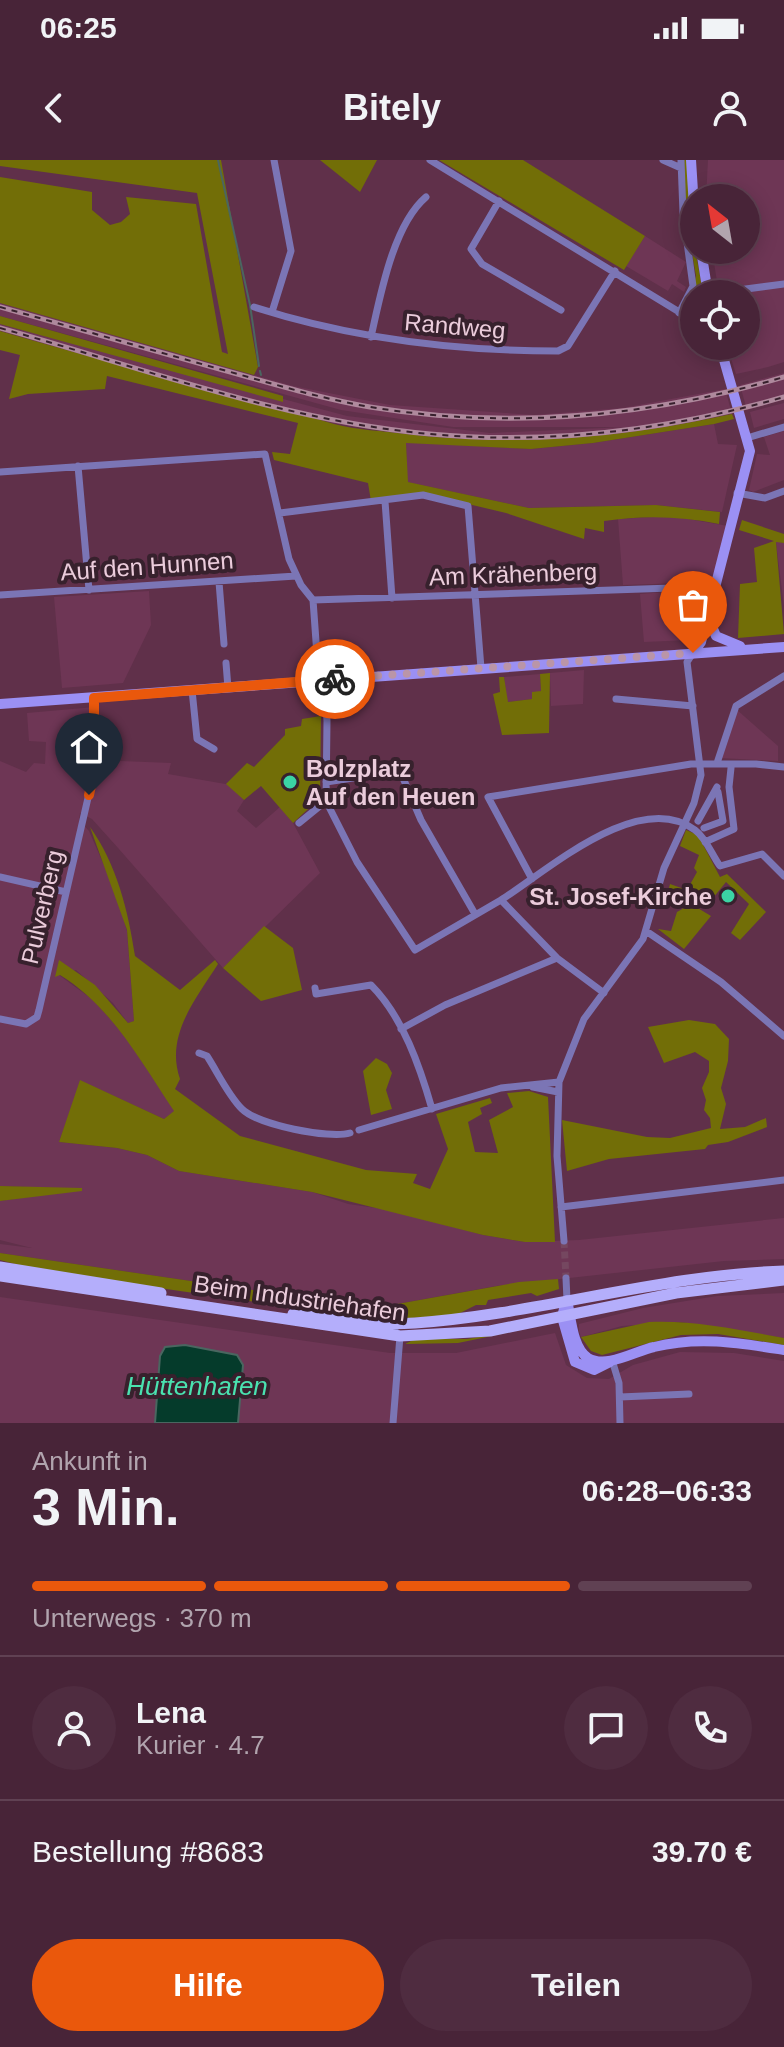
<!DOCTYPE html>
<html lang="de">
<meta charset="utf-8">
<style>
:root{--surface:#482438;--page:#4f2c40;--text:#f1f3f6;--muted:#b1a4ae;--line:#604153;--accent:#ea580c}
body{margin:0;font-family:Arial,sans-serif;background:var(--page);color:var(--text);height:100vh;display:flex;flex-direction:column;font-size:30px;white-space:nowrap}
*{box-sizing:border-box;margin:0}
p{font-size:26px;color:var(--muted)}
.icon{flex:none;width:44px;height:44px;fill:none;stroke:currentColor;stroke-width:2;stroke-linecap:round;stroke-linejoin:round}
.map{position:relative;height:1263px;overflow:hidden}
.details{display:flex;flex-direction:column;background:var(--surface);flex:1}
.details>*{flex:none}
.needle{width:52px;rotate:329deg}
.buttons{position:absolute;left:680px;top:24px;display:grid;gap:16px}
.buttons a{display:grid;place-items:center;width:80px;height:80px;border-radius:50%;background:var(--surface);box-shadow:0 4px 20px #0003,0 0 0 2px var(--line);font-size:40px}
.pin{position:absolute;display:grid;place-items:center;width:68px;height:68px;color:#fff;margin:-82px -34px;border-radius:50% 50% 50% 0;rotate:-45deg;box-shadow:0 0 8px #0007}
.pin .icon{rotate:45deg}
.courier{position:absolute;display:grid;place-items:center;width:80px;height:80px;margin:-40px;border:6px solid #ea580c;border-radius:50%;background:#fff;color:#222;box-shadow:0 2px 10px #0007}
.headline em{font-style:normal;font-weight:800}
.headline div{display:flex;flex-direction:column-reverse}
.headline{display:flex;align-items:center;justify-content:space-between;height:136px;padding:0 32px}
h1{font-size:52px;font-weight:800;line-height:60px}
.bar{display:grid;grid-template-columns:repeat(4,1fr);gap:12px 8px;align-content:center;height:96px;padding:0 32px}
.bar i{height:10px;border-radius:6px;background:var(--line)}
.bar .current{background:var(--accent)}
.bar p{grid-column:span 4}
.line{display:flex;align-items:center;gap:20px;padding:0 32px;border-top:2px solid var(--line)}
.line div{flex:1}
.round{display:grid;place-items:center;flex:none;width:84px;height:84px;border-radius:42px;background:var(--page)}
.cta{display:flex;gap:16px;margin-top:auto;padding:16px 32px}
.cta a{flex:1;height:92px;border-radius:48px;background:var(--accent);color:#fff;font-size:32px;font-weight:800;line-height:92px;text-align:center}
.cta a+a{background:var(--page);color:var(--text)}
.status{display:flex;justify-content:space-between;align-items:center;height:56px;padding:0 40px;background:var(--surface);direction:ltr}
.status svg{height:22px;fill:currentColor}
header{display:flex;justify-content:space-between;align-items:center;height:104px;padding:0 32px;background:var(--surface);font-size:36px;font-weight:800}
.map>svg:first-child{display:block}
</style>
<div class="status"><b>06:25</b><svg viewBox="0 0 49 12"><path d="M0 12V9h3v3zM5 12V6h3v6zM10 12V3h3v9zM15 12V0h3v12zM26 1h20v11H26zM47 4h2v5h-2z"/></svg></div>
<header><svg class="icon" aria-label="back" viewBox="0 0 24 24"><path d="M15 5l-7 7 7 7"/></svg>Bitely<svg class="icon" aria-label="person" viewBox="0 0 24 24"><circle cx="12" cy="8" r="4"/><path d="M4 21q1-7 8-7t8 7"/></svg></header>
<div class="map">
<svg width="784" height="1263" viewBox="0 0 784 1263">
<rect width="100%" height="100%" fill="#60304a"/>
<path fill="#6e3655" d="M708,0h76v202l-16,5 -32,7 -9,-28h19v-52h-27l-7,-44h34v-52h-40z
M645,76l41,26 -9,19 9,6 -2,5 -12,-8 -4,7 -42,-25z
M0,143l293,83 97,19 144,10 89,-7 102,-19 7,25 -95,19 -80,7h-78l-95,-9 -53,-8 -271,-74 -60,-18v-7l347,92 143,17 137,-6h-174l-112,-17 -341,-94z
M784,213v26l-37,11 -7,-25z
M784,243v16l-30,9 -4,-16z
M714,264l4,20 19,1 -15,67 -66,-7 -127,3 -122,-26 -1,-40 125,7 62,-6z
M784,271v49l-31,12 -4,-2 8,-36 13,1 -6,-18z
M671,356l57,10 -14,56 -91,3 -5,-66z
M776,381l8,2v63l-7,-56z
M149,431l2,34 -28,58 -61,5 -8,-91z
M665,432l3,15 32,4 -10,29 -46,2 -4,-48z
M584,510l-1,34 -32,2 -1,-33z
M540,514l1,17 -9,8 -25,3 -3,-25z
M95,547v53l76,3 -3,11 63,11 13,15 -7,11 19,17 24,-21 13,16 27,50 -97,95 -104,-119 -27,-30 -12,-6 -1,7 10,11 28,64 10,36 7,90 -6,2 -15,-20 -37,-33 -17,5 34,25 30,33 52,78 -11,8 -83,-38 -22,61 58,6 30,7 32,16 133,21 36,12 42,6 93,25 42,7 54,-2 205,-22v41l-60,2 -228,25 -121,22 -375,-55v-9l32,4 -32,-8v-39l82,-12 -82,-3v-425l26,11 8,-9 11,1 1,-22 -17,-1 -2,-28z
M736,549l42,37v15l-59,-3z
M784,1133v45l-103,-16 -59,4 -41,11 -2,-6v-7l64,-16 74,-12z
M0,1137l390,56h66l99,-20 11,32 21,13 22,1 24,-14 47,-13 54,1 50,8v62h-546l5,-58 -6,-9 -52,-11 -25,11 -5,67h-155z"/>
<path fill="#726e07" d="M0,0h221l37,207 -4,8 -254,-72v-126l92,15v18l18,15 11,-3 9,-8 -4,-17 70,7 26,148 6,2 -31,-161 -197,-27z
M320,0h57l-17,32z
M439,0h84l122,76 -21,34z
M684,0h4l4,72 10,55v7h-8v19l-8,-4 10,-33 -10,-58z
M0,156l283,80v6l-283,-78z
M0,171c111,33 224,60 334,93 23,6 49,7 72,10 111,13 218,4 326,-20l2,5 -20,5 -121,19 -62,6 -125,-6 2,39 121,26 127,-3 64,7 -1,12c-38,-8 -76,-9 -115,-3v11l-19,-4 -1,11 -78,-26 -80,-19 -55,7 -3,-18 -94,-23 -2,-8 18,2 8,-31 -191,-47 -2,13 -77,5 -19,5 11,-44 -20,-5z
M742,360l42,14v9l-8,-1 8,92 -46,4 2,-54 17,-2 -3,-34 20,-7 -35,-11z
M550,513l-1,60 -47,2 -9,-41 7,-2 -1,-15h5l4,25 24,-3v-7l9,-1 -1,-17z
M321,556l-1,82 -27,25 -32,-37 -17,14 -18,-16 21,-21 7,4 31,-32v-6l16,-3 1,-7z
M90,667c27,38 38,83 45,129l45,34 35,-30 3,4c-23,36 -53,72 -38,115l-5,10 65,47 126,34 51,4 -4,9 17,6 18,-40 -12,-35 54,-16 2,5 -12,5 2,6 -14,8 7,30 23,1 -9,-33 24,-13 -6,-14 22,-2 19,6 7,145h-30l-42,-7 -171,-43 -133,-21 -32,-16 -30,-7 -58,-6 21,-62 84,39 10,-8c-33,-49 -62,-104 -114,-136l-5,2 4,-17 36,25 33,38 6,-2 -7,-91z
M686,670l12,5 22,42 7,-3 39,38 -26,28 -9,-7 18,-29 -23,-22 -13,16 -11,6 -34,-12 2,-8 17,6 10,-18 -3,-4 5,-13 -19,-9z
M691,744l20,12 -27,33 -26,-20 13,2 6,-19z
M264,766l29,22 9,42 -41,11 -38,-33z
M689,860l26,4 14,15 -1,22 -7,27 5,16 -6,25 25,-2 21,-9 1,9 -39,15 -20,3 -3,4 -96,10 -42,12 -5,-51 85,17 23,1 41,-10 -1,-10 -6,-8 2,-10 -4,-12 7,-16v-11l-14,-9 -31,11 -16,-36z
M376,898l11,6 5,9 -6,17 6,19 -21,6 -8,-44z
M0,1026l82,2v3l-82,10z
M0,1093l375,55 144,-26 39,-3 1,10 -22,7 -6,-3 -43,7 -2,5h-10l-20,10 -75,5 -339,-49 -42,-11z
M649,1162c46,-2 90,8 135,16v7l-66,-11 -37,1 -79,20 -11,-4 -10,-14z
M511,1172l-53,11 -53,1 10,-5h52z"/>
<path fill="#053b2b" stroke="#4a6660" stroke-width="2" d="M185,1185l52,10 6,10 -5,58h-83l5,-67 5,-9z"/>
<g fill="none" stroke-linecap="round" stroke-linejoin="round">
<path stroke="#4a6660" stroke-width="2" d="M218,0l32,145 9,61
M260,211l1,4"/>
<path stroke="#754760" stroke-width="7" stroke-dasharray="7 3.5" stroke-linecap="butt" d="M564,1081l2,37"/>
<path stroke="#7b75b5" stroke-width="7" d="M430,0l264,161
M663,0l18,8
M499,41l-28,48 11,15 79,46
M708,134l76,-10
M254,147c100,32 200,44 304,44l10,-5 47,-75
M272,152l19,-61 -17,-91
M679,153l14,-27 -10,-73 -2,-53
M371,177c9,-40 22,-112 55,-140
M747,278l37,-11
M78,306l11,124
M0,312l265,-18 24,105 12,26 12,15 5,69 7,23 2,29 -1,80 31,61 58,88 86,-50 56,58 47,35
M737,333l28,5 19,-7
M385,341l7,97
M280,353l143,-18 45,11 13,162
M219,422l5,62
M0,435l296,-19
M313,440l389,-13 10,6
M226,503l2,25
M192,530l5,49 17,10
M616,539l77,7
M717,603l19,-57 48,-30
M326,622l74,-11 21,49 54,94
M698,661l19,-34
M299,663l27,-22
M704,668l19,-7 -5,-29
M705,682l29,-13 -5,-42 2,-19
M0,717l66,15
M532,719l-44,-82 203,-33h65l28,3
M501,740c46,-29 138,-112 194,-70 11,8 17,25 25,36l42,-12 22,22
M646,771l75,51 63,54
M315,828l1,6 55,-9c32,32 49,82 61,124
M0,859l26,5 11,-7 2,-7 55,-238v-74
M401,869l44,-24 112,-47
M199,893l8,3c11,17 21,39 35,53 16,16 87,30 108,24
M533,927l25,5
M359,970l142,-42 58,-6
M561,1047l223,-27
M564,1081l-7,-85 2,-74 25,-63 59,-80 21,-71 30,-65 7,-28 -14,-113 6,-9
M566,1118l1,22
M388,1164l12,12 -7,87
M612,1200l7,23 1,40
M620,1237l69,-3"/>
<path stroke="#9b90f4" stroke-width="10" d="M691,0l3,47
M701,90l7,44
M708,457l8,19 24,10
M693,493l8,-11 49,-191 -30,-105
M0,544l784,-57
M567,1140c4,16 5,48 21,58 19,11 47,-7 66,-11 45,-11 85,-4 130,3
M564,1149l-2,8 13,45 19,8 16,-8"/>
<path stroke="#b4aefb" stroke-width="11" d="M0,1107l161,26
M0,1116l400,60 90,-5 186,-38 108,-13
M293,1154c40,6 81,12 122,9 124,-9 245,-48 369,-52"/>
<defs>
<path id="rail" d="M0,147c72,20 144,41 216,61 51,14 102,30 154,39 140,23 278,10 414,-30
M0,168c140,39 284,93 430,106 119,11 239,-4 354,-37"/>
</defs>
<use href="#rail" stroke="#af899d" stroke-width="5"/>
<use href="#rail" stroke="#37212d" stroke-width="2" stroke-dasharray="6" stroke-linecap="butt"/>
</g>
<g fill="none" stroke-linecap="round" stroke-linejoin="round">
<path stroke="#ba95a8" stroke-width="8" stroke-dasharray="0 14.4" d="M335,519l358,-26"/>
<path stroke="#ea580c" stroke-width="10" d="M89,635l5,-23v-74l241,-19"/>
</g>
<g fill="#3bd4a4" stroke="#37212d" stroke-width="3">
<circle cx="290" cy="622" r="8"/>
<circle cx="728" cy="736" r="8"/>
</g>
<g text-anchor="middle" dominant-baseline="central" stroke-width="8" stroke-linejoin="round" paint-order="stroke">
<g font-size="24" fill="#ebccdb" stroke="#37212d">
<text transform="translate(455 166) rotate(5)">Randweg</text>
<text transform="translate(147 406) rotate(-4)">Auf den Hunnen</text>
<text transform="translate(513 414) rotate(-2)">Am Krähenberg</text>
<text transform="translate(42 747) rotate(-77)">Pulverberg</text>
<text transform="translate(300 1138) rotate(8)">Beim Industriehafen</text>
</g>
<g font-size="24" font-weight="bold" fill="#ebccdb" stroke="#37212d" text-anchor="start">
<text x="306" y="608">Bolzplatz<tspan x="306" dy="28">Auf den Heuen</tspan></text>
<text x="712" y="736" text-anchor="end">St. Josef-Kirche</text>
</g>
<g font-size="26" font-style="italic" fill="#4ae2b0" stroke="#37212d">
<text x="197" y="1226">Hüttenhafen</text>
</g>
</g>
</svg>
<div class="buttons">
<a><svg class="needle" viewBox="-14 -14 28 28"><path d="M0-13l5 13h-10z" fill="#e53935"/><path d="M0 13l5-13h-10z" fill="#b1a4ae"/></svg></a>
<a><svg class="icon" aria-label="locate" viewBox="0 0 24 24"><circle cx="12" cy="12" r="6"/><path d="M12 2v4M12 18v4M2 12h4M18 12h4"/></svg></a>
</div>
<div class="pin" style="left:693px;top:493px;background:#ea580c"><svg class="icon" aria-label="bag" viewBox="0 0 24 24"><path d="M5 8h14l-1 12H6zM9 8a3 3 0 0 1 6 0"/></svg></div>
<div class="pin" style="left:89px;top:635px;background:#1f2937"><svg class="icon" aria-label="home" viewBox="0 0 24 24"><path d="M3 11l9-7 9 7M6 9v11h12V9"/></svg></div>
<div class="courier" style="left:335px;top:519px"><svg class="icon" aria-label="bike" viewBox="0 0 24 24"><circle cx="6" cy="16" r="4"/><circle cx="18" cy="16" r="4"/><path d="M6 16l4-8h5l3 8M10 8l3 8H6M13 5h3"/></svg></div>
</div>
<section class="details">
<div class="headline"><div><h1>3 Min.</h1><p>Ankunft in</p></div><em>06:28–06:33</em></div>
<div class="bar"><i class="current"></i><i class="current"></i><i class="current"></i><i></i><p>Unterwegs · 370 m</p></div>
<div class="line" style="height:144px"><a class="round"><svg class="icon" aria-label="person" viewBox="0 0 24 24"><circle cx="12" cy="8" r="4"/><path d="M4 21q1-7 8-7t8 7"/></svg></a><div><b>Lena</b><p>Kurier · 4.7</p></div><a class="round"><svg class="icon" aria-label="chat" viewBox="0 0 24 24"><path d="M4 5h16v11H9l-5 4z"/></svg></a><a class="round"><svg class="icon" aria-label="phone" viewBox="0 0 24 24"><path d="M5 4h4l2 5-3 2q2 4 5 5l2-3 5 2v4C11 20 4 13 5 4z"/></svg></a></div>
<div class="line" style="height:104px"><div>Bestellung #8683</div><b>39.70 €</b></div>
<div class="cta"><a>Hilfe</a><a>Teilen</a></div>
</section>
